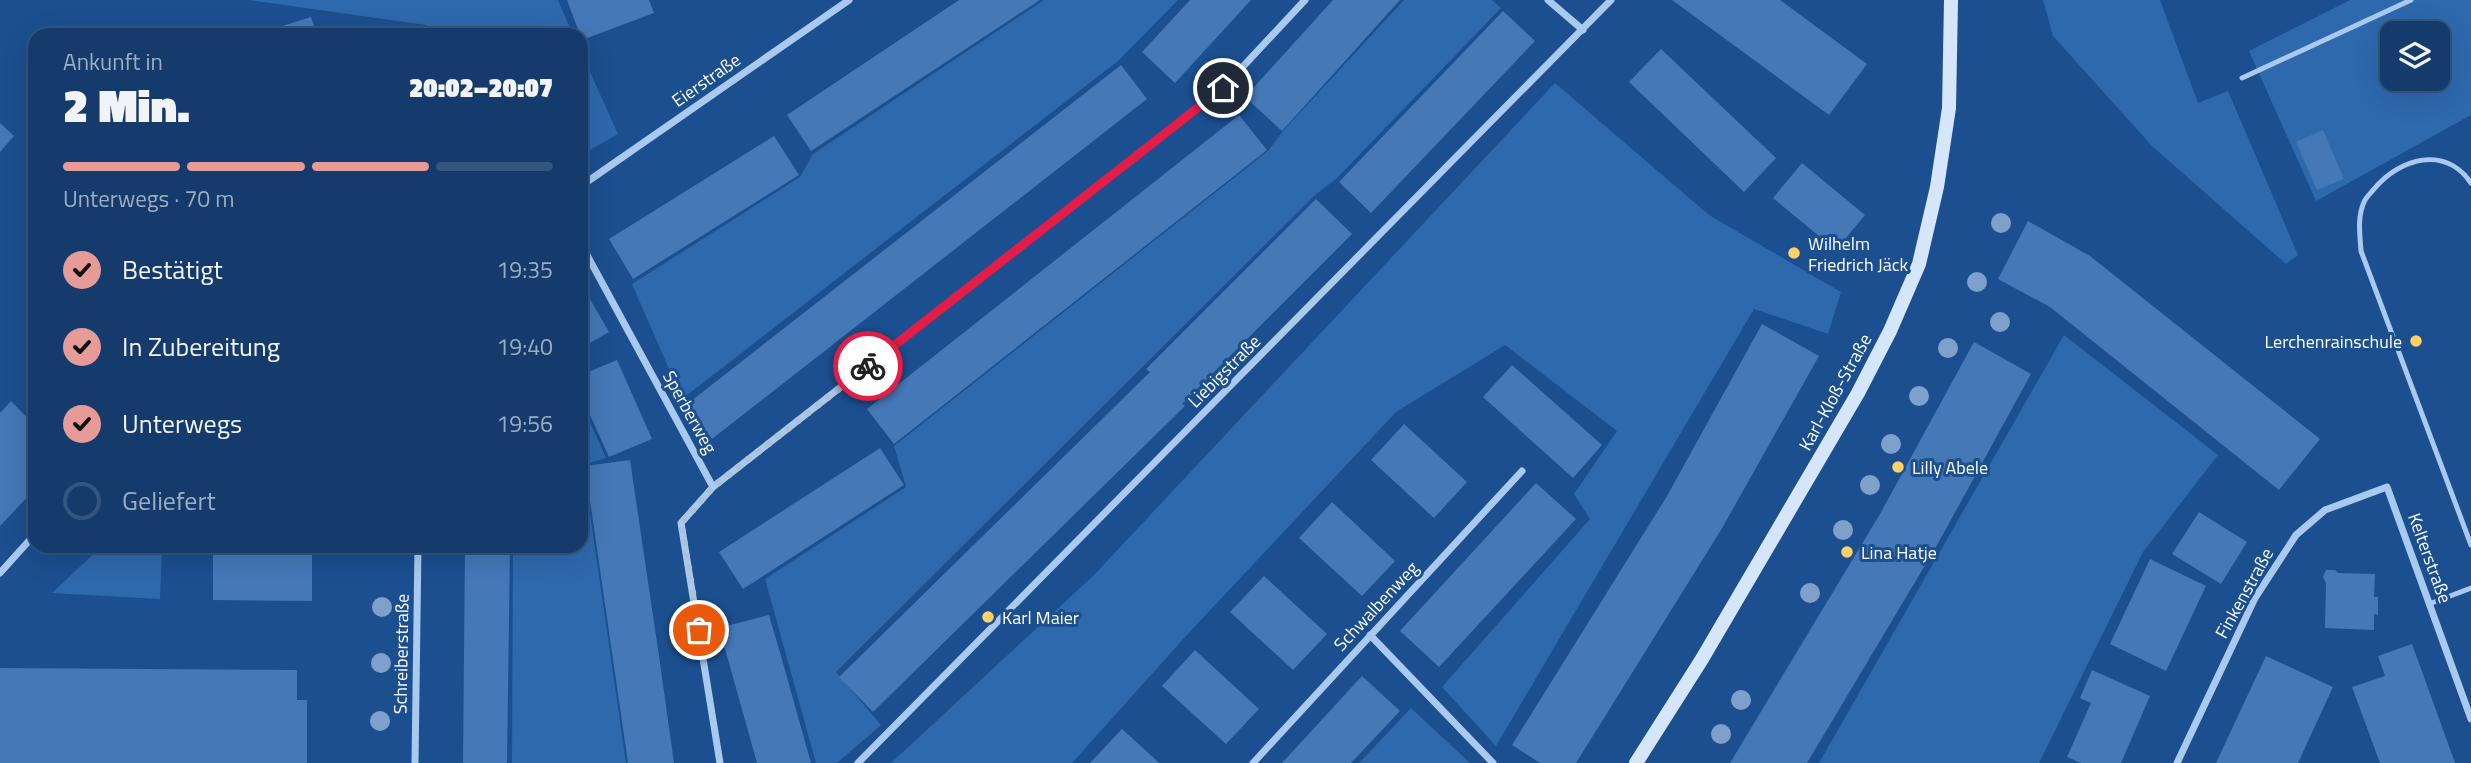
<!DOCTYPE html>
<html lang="de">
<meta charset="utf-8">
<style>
:root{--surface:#143b6b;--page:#214673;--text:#f1f3f6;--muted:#9dadc1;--line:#33557e;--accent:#e69b98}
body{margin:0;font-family:"Titillium Web",sans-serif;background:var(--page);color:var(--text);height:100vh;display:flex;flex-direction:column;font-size:26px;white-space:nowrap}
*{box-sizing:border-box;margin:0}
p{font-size:23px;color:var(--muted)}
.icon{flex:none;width:38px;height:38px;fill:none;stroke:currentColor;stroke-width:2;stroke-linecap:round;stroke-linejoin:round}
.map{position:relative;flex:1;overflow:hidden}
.sheet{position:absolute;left:28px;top:28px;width:560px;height:525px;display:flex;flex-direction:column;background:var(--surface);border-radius:21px;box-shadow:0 7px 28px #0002,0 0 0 2px var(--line)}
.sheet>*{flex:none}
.controls{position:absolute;left:2380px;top:21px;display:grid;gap:14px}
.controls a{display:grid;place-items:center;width:70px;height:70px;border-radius:14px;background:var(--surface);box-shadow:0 7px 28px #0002,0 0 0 2px var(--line);font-size:35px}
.pin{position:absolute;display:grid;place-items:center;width:60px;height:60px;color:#fff;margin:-30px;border:4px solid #fff;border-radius:50%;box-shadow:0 2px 7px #0007}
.courier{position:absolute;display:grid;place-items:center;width:70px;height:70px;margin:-35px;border:5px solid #e11d48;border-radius:50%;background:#fff;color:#222;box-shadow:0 2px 9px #0007}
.headline em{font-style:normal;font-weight:800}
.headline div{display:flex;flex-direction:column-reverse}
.headline{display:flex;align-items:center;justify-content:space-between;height:119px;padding:0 35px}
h1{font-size:46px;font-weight:800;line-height:52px}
.bar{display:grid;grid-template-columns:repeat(4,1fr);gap:10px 7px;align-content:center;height:84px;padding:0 35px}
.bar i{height:9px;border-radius:5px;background:var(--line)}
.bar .on{background:var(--accent)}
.bar p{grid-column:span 4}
ol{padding:0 35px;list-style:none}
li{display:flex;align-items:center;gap:21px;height:77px}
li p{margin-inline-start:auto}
li .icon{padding:7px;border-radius:50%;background:var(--accent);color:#111;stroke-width:4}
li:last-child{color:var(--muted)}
li i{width:38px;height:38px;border:4px solid var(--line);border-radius:50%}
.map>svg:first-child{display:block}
</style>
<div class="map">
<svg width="2471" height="763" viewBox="0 0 2471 763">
<rect width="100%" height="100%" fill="#1b4f8f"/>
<path fill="#2e69ad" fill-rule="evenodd" d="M249,0h309l15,35h-143l-4,-10z
M1044,0h134l-60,61 -436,338 -50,-115 168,-107 13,-23z
M1404,0h88l9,8 -165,171 -21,16 -479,477 45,53 -44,38h-21l-51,-184 141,-92 -12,-41 374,-295 15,-20z
M2043,0h117l38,103 30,-12 70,164 -12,9 -134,-118 -99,-110z
M2350,0h121v115l-155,86 -67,-150zM2392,33h46v46h-46z
M581,52l37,82 -37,21z
M1555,83l154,132 132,77 -13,42 -74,-25 -258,437 -54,-59 148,-168 -16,-25 43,-63 -112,-86 -109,67 -210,224 -114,127h-181l203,-188z
M2064,335l154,120 -75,97 -104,211h-220z
M581,402l25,56 -23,7 43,298h-114l1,-217h68z
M102,546h60l-2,53 -108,-6z
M1411,708l59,55h-111z"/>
<path fill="#4478b7" d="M567,0h82l5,13 -72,27z
M959,0h81l-229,151 -24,-36z
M1190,0h61l-76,83 -33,-31z
M1333,0h67l-118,131 -37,-34z
M1672,0h108l87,64 -38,51z
M1503,11l32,30 -164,172 -32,-31z
M311,17l6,18h-36l-2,-8z
M1661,49l115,109 -32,34 -115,-110z
M1121,65l26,34 -435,340 -26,-34z
M1239,115l28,35 -373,294 -27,-35z
M0,123l14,13 -14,16z
M2323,130l21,49 -27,11 -21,-48z
M774,136l25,39 -166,104 -24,-40z
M1802,163l63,52 -29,35 -63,-52z
M1316,199l36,35 -170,170 3,2 -312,306 -34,-35 311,-305 -4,-3z
M2028,221l62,35 230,183 -41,51 -229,-183 -52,-28z
M587,294l22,38 -28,16v-50z
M1762,324l57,32 -98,174 -145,233h-36l-28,-18 155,-249z
M1974,342l57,32 -95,173 -129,216h-77l150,-249z
M617,360l35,79 -43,18 -28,-62v-20z
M1512,365l90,80 -29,33 -90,-81z
M11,401l24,25v63l-35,37v-113z
M1404,424l63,58 -33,36 -63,-58z
M880,448l24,37 -161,104 -24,-37z
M630,460l29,196 15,107h-46l-43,-297z
M1536,483l40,36 -137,148 -39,-36z
M1332,502l63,59 -33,35 -63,-58z
M2199,512l48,30 -26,42 -49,-30z
M213,546h99v55l-99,-1z
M465,546h45l-3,217h-44z
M2150,559l56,27 -40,85 -56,-27z
M2326,570h9l3,3 37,1 -1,23h4v18l-4,-1v16l-49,-2 1,-45 -3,-6z
M1264,576l63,58 -34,36 -63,-58z
M769,615l12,41 30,107h-54l-26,-93 -12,-42z
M2412,644l7,19 36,100h-75l-28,-76 33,-11 -7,-20z
M1195,650l64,59 -33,35 -64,-58z
M2266,656l67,31 -35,76h-82z
M0,668l297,2v30h10v63h-307z
M2092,670l58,26 -29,67h-40l-14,-6 24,-54 -11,-5z
M1362,676l38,35 -49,52h-69z
M1122,729l33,30 4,4h-69z"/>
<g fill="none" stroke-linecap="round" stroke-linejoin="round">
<path stroke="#a9c9ee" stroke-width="5" d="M2242,78l169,-78
M2471,183c-26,-38 -71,-25 -97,6 -3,4 -8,8 -10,13 -7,16 -4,33 -3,49l110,294
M2429,604l42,-16"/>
<path stroke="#a9c9ee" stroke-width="7" d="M1548,0l35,30
M581,186l268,-186
M581,244l132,243 -32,36 39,240
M713,487l510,-399 82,-88
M0,573l35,-39
M1370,635l123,128
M415,763l3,-217
M858,763l753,-763
M1253,763l269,-292
M2177,763l78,-165 41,-63 29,-25 62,-23 84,232"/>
<path stroke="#d6e6fa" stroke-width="14" d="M1636,763l66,-104 156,-266 32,-62 29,-67 18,-77 12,-79 2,-108"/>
</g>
<g fill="#7ea0ca">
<circle cx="2001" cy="223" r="10"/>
<circle cx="1977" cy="282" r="10"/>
<circle cx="2000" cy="322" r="10"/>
<circle cx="1948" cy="348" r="10"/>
<circle cx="1919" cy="396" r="10"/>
<circle cx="1891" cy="444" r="10"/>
<circle cx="1870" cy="485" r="10"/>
<circle cx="1843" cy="530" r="10"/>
<circle cx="1810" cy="593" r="10"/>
<circle cx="382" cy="607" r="10"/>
<circle cx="381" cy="663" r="10"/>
<circle cx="1741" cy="700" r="10"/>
<circle cx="380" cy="721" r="10"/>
<circle cx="1721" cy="734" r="10"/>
</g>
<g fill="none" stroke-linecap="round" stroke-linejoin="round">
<path stroke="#afc1d8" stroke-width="7" stroke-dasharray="0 12.6" d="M699,630l-18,-107 32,-36 155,-121"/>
<path stroke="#e11d48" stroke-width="9" d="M868,366l355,-278"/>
</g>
<g fill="#ffd166" stroke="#1b4f8f" stroke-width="2.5">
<circle cx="1794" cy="253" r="7"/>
<circle cx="2416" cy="341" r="7"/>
<circle cx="1898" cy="467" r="7"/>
<circle cx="1847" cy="552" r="7"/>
<circle cx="988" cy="617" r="7"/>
</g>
<g text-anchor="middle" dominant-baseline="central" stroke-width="6" stroke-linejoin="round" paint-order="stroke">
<g font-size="18" fill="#fff" stroke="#1b4f8f">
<text transform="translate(706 80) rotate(-35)">Eierstraße</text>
<text transform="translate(1224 371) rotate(-45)">Liebigstraße</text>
<text transform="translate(1835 392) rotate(-61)">Karl-Kloß-Straße</text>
<text transform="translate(690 412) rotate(61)">Sperberweg</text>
<text transform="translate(2430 558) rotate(70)">Kelterstraße</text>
<text transform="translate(2244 593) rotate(-61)">Finkenstraße</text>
<text transform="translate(1376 606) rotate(-47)">Schwalbenweg</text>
<text transform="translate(401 654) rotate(-89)">Schreiberstraße</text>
</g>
<g font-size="18" fill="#fff" stroke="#1b4f8f" text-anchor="start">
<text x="1808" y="243">Wilhelm<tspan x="1808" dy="21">Friedrich Jäck</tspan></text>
<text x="2402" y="341" text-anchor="end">Lerchenrainschule</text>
<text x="1912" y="467">Lilly Abele</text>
<text x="1861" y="552">Lina Hatje</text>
<text x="1002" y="617">Karl Maier</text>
</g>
</g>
</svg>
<div class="controls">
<a><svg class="icon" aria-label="layers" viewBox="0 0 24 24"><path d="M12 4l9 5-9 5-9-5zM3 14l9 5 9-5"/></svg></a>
</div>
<div class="pin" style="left:699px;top:630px;background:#ea580c"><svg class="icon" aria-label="bag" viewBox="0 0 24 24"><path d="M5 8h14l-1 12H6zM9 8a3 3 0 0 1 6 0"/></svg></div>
<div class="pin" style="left:1223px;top:88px;background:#1f2937"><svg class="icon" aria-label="home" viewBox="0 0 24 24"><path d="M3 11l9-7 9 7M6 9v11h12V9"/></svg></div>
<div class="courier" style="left:868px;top:366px"><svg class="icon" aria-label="bike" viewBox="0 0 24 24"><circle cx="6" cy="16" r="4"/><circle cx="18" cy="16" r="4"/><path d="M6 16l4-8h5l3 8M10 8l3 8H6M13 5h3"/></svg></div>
<section class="sheet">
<div class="headline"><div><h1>2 Min.</h1><p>Ankunft in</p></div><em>20:02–20:07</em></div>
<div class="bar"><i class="on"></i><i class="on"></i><i class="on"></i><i></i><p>Unterwegs · 70 m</p></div>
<ol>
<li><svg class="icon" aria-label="check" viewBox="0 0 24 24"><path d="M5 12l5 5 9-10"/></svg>Bestätigt<p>19:35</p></li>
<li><svg class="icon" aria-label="check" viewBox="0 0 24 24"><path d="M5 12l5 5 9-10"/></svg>In Zubereitung<p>19:40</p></li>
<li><svg class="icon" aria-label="check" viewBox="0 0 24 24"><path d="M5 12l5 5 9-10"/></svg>Unterwegs<p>19:56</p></li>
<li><i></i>Geliefert</li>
</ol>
</section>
</div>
